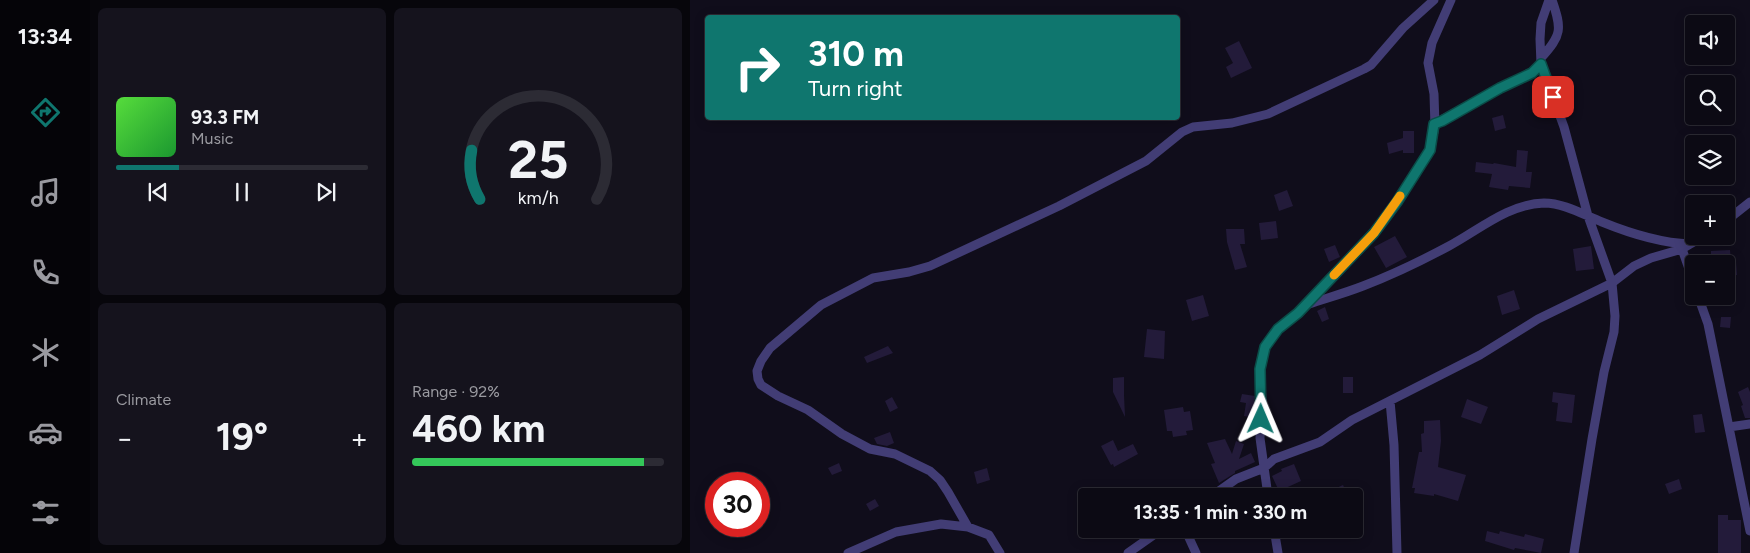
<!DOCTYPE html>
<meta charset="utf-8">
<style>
:root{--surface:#0c0a14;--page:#15131d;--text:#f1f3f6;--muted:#9a9aa0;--line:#2c2b34;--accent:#0f766e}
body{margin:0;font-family:Figtree,sans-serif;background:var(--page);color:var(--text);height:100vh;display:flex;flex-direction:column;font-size:19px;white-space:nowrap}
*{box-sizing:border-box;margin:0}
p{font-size:16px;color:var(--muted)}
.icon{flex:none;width:28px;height:28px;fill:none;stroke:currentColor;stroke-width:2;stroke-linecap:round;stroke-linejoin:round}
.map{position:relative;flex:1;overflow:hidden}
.panel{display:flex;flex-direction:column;gap:8px;padding:8px;background:#07060b;width:600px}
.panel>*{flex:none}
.top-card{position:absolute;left:15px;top:15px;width:475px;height:105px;border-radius:5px;box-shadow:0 2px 12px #0003,0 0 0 1px var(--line);background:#0f766e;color:#fff;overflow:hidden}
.fabs{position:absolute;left:995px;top:15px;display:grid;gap:10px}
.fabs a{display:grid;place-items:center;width:50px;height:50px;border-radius:5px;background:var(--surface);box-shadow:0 2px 12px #0003,0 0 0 1px var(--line);font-size:25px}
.speed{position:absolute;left:15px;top:472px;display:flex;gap:10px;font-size:25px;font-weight:700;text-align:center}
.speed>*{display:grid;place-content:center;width:65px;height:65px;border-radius:50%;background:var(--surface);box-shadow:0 2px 12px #0003,0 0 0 1px var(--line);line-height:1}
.speed .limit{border:8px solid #d22;background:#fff;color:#111}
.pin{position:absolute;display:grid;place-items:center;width:42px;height:42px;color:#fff;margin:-21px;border-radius:10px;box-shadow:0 2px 8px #0006}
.me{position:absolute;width:55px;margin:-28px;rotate:1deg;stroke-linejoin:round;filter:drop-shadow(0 0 4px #0008)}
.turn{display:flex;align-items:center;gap:18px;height:105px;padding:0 20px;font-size:22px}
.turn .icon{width:65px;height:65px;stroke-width:2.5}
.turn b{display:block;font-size:35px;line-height:42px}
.big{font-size:38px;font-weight:700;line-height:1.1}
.panel .tile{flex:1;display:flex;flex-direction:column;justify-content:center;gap:8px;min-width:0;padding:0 18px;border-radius:8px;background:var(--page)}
.panel .dial{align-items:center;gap:0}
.dial svg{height:130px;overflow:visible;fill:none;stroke:var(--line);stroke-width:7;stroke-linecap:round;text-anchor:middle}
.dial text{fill:var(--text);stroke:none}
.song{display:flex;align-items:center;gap:15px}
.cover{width:60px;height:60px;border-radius:8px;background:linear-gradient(135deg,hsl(110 70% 55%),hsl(130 70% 35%))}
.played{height:5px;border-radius:2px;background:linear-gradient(90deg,var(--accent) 25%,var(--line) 25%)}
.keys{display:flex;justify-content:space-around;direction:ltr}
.heat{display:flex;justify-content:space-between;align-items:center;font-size:28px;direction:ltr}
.charge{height:8px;border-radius:4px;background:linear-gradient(90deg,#34c759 92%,var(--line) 0)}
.panel .tiles{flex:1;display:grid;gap:8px;grid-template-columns:repeat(2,1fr)}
.trip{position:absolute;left:388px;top:488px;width:285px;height:50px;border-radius:5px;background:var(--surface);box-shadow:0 2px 12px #0003,0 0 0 1px var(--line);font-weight:700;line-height:50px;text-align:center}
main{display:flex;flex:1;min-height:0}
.dock{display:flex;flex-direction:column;width:90px;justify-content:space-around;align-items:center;background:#050408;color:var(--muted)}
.dock .icon{width:35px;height:35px}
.dock .on{color:var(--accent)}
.dock b{font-size:22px;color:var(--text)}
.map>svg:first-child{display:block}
</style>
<main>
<nav class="dock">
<b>13:34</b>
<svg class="icon on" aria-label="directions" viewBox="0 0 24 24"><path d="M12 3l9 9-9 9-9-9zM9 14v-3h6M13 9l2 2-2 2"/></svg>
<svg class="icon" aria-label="music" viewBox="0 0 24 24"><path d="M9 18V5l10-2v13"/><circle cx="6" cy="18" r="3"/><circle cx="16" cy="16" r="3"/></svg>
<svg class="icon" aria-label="phone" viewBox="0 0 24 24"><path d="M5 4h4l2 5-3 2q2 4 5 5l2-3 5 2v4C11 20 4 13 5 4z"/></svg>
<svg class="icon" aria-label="climate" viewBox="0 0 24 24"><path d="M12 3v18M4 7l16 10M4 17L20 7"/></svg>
<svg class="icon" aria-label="car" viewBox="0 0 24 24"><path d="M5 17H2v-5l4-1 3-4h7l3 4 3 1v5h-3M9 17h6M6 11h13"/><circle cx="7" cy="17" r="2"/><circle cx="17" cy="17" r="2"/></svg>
<svg class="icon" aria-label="filters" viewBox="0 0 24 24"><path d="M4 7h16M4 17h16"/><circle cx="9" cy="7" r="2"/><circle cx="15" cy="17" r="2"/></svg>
</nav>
<section class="panel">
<div class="tiles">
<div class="tile">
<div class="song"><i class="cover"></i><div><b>93.3 FM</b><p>Music</p></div></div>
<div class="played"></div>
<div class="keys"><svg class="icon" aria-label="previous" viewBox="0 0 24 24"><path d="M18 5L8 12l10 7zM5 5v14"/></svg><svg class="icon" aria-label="pause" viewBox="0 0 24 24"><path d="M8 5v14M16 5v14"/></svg><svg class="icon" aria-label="next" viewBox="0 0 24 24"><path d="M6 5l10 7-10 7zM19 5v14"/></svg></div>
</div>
<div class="tile dial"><svg viewBox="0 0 100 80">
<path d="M14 69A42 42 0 1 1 86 69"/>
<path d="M14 69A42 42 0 0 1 9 39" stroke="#0f766e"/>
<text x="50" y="56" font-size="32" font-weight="700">25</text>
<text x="50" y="72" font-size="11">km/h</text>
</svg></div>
<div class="tile"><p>Climate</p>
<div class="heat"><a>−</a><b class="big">19°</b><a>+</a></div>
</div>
<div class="tile"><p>Range · 92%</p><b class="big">460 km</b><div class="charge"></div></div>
</div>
</section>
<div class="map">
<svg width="1060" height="553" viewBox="0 0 1060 553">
<rect width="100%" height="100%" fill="#100d1b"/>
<path fill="#231b3a" d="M 549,41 L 562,68 L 541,78 L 536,67 L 543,63 L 535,48 Z
M 813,115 L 816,128 L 805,131 L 802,118 Z
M 713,131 L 724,131 L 724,153 L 713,153 L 713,150 L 699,154 L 697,143 L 713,138 Z
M 827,150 L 838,151 L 836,172 L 842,172 L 840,188 L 819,186 L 818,190 L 799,187 L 802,174 L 785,172 L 786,162 L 803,164 L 804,163 L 826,167 Z
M 597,190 L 603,206 L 589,211 L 584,195 Z
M 586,221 L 588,238 L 571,240 L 569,223 Z
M 536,229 L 554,229 L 555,244 L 550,244 L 557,267 L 545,270 L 537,242 Z
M 705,236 L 717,257 L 696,268 L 684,247 Z
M 645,245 L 650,257 L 639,262 L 634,249 Z
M 901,246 L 904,269 L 886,271 L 883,249 Z
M 1040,250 L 1041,262 L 1046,262 L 1047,275 L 1036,276 L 1036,264 L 1021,264 L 1021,251 Z
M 824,290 L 830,309 L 812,315 L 807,296 Z
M 513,295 L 519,316 L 502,321 L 496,300 Z
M 635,307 L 639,319 L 632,322 L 627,311 Z
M 1031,317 L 1041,317 L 1040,328 L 1030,327 Z
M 457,329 L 475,331 L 474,359 L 454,357 Z
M 198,346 L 203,353 L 177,363 L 174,357 Z
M 434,377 L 434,395 L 435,417 L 423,392 L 423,378 Z
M 653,377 L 663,377 L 663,393 L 653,393 Z
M 1058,387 L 1060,392 L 1060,418 L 1055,418 L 1051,406 L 1053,405 L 1048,392 Z
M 863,392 L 885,395 L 882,423 L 866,421 L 868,403 L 862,402 Z
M 552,394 L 565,396 L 564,418 L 554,416 L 556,403 L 550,402 Z
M 202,397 L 208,408 L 200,412 L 195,401 Z
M 777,399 L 798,407 L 791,424 L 771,417 Z
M 493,407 L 494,412 L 500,411 L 503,430 L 496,431 L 497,435 L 483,437 L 482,431 L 477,431 L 474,410 Z
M 1012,414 L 1015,432 L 1005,433 L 1003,415 Z
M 750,420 L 751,441 L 748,467 L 776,475 L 768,501 L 744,494 L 744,496 L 724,493 L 725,488 L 722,488 L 729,452 L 732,452 L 731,434 L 734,433 L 734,421 Z
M 200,432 L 204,443 L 197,446 L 187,444 L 184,438 Z
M 535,439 L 542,454 L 546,441 L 554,444 L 549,459 L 561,453 L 565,462 L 545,471 L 545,473 L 529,483 L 521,464 L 525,463 L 517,443 Z
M 423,440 L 428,451 L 443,444 L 448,454 L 424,467 L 423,464 L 421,465 L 411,446 Z
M 149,463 L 152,471 L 142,475 L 138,468 Z
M 604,464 L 611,481 L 589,491 L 582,476 L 592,471 L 591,469 Z
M 297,468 L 300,480 L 287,484 L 284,472 Z
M 989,479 L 992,489 L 979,494 L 975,484 Z
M 653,485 L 657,494 L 653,496 L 629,496 Z
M 185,499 L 189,506 L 180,511 L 176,504 Z
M 1028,515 L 1038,515 L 1038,520 L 1051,520 L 1051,553 L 1028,553 Z
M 797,531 L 809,534 L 810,531 L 834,537 L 835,534 L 854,539 L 851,553 L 825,548 L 824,550 L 795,541 Z"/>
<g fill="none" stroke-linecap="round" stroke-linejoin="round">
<path stroke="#423d75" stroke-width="9" d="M 859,0 L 851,23 L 850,39 L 851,64 L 874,127 L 898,216 L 922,283 L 925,316 L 924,332 L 914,372 L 902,439 L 884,553
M 851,58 C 872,35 872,29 862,0
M 744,124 L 810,88 L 842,73 L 851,64
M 1036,221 L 1060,202
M 992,249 L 1004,283
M 1008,296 L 1018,324 L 1060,531
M 619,304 C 637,298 655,293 673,286 C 702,275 731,261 759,246 C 789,230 818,204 854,203 C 874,203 894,215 912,222 C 939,233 970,243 1000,244
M 700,401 L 704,445 L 707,553
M 1039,427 L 1060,424
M 522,496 L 546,479 L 574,468 L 584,459 L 630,442 L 662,420 L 790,355 L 848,319 L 922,283 L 944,266 L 961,258 L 992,249 L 1014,236
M 578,496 L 570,438 L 572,400 L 570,369 L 575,347 L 588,329 L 608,313 L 685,233 L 707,202 L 740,150 L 745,127 L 744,94 L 738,63 L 742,43 L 761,0
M 278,527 L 258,492 L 250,480 L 240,471 L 205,454 L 180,449 L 152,434 L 118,410 L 88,396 L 71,385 L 68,379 L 67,371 L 71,361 L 80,348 L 131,305 L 183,278 L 219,272 L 240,266 L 369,206 L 456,161 L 492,132 L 503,127 L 542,123 L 578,114 L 674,69 L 681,65 L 713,28 L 744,0
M 495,529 L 506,553
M 584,529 L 588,553
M 158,553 L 206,532 L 251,524 L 278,527 L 299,535 L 310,553
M 438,553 L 472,529"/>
</g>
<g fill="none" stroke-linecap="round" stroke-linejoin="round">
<defs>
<path id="route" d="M 571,419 L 570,369 L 575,347 L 588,329 L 608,313 L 684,233 L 707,202 L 740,150 L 744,124 L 752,121 L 810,88 L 842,73 L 851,64 L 863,97"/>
</defs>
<use href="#route" stroke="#0a4d48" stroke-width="12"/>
<use href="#route" stroke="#0f766e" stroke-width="9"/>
<path stroke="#f59e0b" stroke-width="9" d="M 644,275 L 684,233 L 710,196"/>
</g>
</svg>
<div class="fabs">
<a><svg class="icon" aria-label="sound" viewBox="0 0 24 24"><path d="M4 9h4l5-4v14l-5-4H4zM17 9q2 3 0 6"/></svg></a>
<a><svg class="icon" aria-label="search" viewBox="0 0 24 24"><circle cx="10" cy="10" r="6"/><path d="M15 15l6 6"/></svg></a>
<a><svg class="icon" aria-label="layers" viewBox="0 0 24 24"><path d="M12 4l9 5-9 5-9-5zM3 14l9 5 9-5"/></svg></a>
<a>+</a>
<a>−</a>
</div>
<div class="speed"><div class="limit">30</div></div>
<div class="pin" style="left:863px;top:97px;background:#d93025"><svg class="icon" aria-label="arrive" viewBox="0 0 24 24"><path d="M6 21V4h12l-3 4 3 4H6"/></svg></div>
<svg class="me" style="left:571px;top:419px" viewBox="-20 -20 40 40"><path d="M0-17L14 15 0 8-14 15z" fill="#0f766e" stroke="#fff" stroke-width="4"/></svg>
<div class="trip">13:35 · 1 min · 330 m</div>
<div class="top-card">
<div class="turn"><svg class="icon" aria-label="right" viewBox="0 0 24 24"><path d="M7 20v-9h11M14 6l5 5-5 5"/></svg><div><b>310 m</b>Turn right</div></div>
</div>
</div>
</main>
